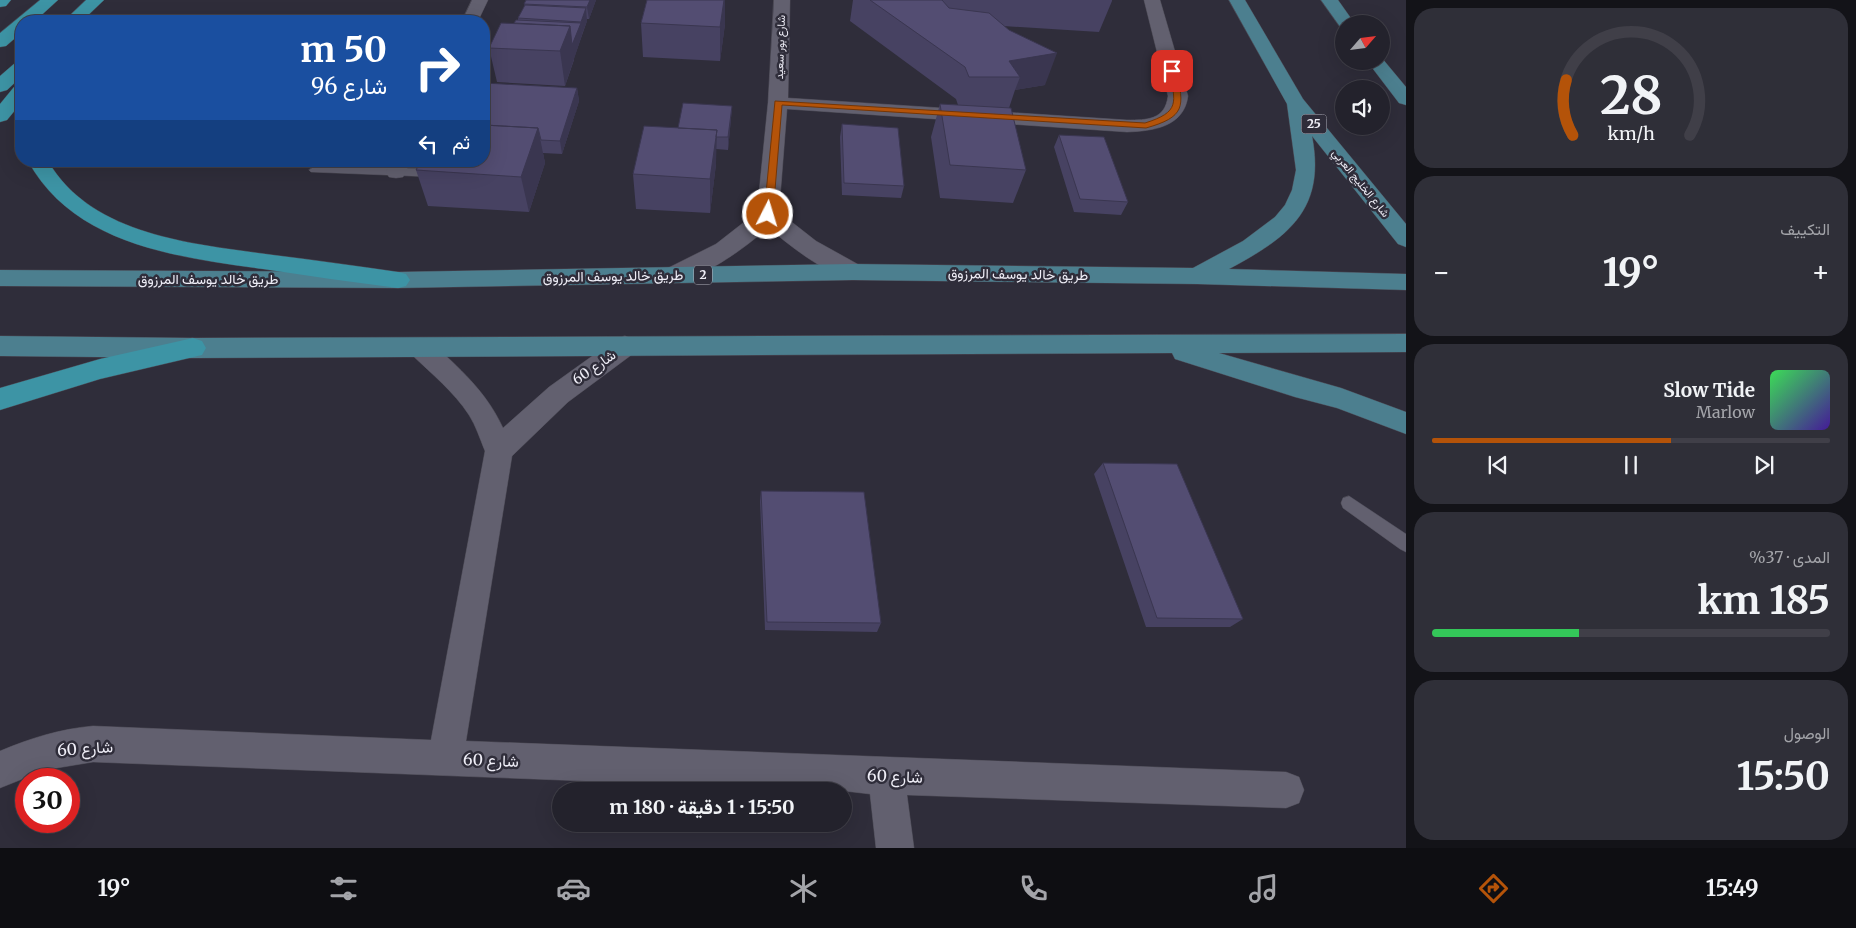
<!DOCTYPE html>
<html lang="ar">
<meta charset="utf-8">
<style>
:root{--surface:#23222c;--page:#2f2f38;--text:#f1f3f6;--muted:#a3a4a9;--line:#403f48;--accent:#b45309}
body{margin:0;font-family:Merriweather,Vazirmatn,serif;background:var(--page);color:var(--text);direction:rtl;height:100vh;display:flex;flex-direction:column;font-size:19px;white-space:nowrap}
*{box-sizing:border-box;margin:0}
p{font-size:16px;color:var(--muted)}
.icon{flex:none;width:28px;height:28px;fill:none;stroke:currentColor;stroke-width:2;stroke-linecap:round;stroke-linejoin:round}
.map{position:relative;flex:1;overflow:hidden;direction:ltr}
.sheet{display:flex;flex-direction:column;gap:8px;padding:8px;background:#131318;width:450px}
.sheet>*{flex:none}
.top-card{position:absolute;left:15px;top:15px;width:475px;height:152px;border-radius:20px;box-shadow:0 5px 20px #0002,0 0 0 1px var(--line);direction:rtl;background:#1a4fa0;color:#fff;overflow:hidden}
.needle{width:32px;rotate:62deg}
.controls{position:absolute;left:1335px;top:15px;display:grid;gap:10px}
.controls a{display:grid;place-items:center;width:55px;height:55px;border-radius:50%;background:var(--surface);box-shadow:0 5px 20px #0002,0 0 0 1px var(--line);font-size:25px}
.speed{position:absolute;left:15px;top:768px;display:flex;gap:10px;font-size:25px;font-weight:700;text-align:center}
.speed>*{display:grid;place-content:center;width:65px;height:65px;border-radius:50%;background:var(--surface);box-shadow:0 5px 20px #0002,0 0 0 1px var(--line);line-height:1}
.speed .limit{border:8px solid #d22;background:#fff;color:#111}
.pin{position:absolute;display:grid;place-items:center;width:42px;height:42px;color:#fff;margin:-21px;border-radius:10px;box-shadow:0 2px 8px #0006}
.me{position:absolute;width:55px;margin:-28px;rotate:5deg;stroke-linejoin:round;filter:drop-shadow(0 0 4px #0008)}
.turn{display:flex;align-items:center;gap:18px;height:105px;padding:0 20px;font-size:22px}
.turn .icon{width:65px;height:65px;stroke-width:2.5}
.turn b{display:block;font-size:35px;line-height:42px}
.then{display:flex;align-items:center;height:48px;padding:0 20px;background:#0003;gap:10px;font-size:19px}
.big{font-size:38px;font-weight:700;line-height:1.1}
.sheet .widget{flex:1;display:flex;flex-direction:column;justify-content:center;gap:8px;min-width:0;padding:0 18px;border-radius:20px;background:var(--page)}
.sheet .dial{align-items:center;gap:0}
.dial svg{height:130px;overflow:visible;fill:none;stroke:var(--line);stroke-width:7;stroke-linecap:round;text-anchor:middle}
.dial text{fill:var(--text);stroke:none}
.song{display:flex;align-items:center;gap:15px}
.cover{width:60px;height:60px;border-radius:8px;background:linear-gradient(135deg,hsl(130 70% 55%),hsl(260 70% 35%))}
.played{height:5px;border-radius:2px;background:linear-gradient(90deg,var(--accent) 60%,var(--line) 60%)}
.keys{display:flex;justify-content:space-around;direction:ltr}
.heat{display:flex;justify-content:space-between;align-items:center;font-size:28px;direction:ltr}
.charge{height:8px;border-radius:4px;background:linear-gradient(90deg,#34c759 37%,var(--line) 0)}
.trip{position:absolute;left:552px;top:782px;width:300px;height:50px;border-radius:25px;background:var(--surface);box-shadow:0 5px 20px #0002,0 0 0 1px var(--line);font-weight:700;line-height:50px;text-align:center;direction:rtl}
.menu{display:flex;height:80px;justify-content:space-around;align-items:center;background:#0e0e12;color:var(--muted)}
.menu .icon{width:35px;height:35px}
.menu .current{color:var(--accent)}
.menu b{font-size:22px;color:var(--text)}
main{display:flex;flex:1;min-height:0}
.map>svg:first-child{display:block}
</style>
<main>
<section class="sheet">
<div class="widget dial"><svg viewBox="0 0 100 80">
<path d="M14 69A42 42 0 1 1 86 69"/>
<path d="M14 69A42 42 0 0 1 10 35" stroke="#b45309"/>
<text x="50" y="56" font-size="32" font-weight="700">28</text>
<text x="50" y="72" font-size="11">km/h</text>
</svg></div>
<div class="widget"><p>التكييف</p>
<div class="heat"><a>−</a><b class="big">19°</b><a>+</a></div>
</div>
<div class="widget">
<div class="song"><i class="cover"></i><div><b>Slow Tide</b><p>Marlow</p></div></div>
<div class="played"></div>
<div class="keys"><svg class="icon" aria-label="previous" viewBox="0 0 24 24"><path d="M18 5L8 12l10 7zM5 5v14"/></svg><svg class="icon" aria-label="pause" viewBox="0 0 24 24"><path d="M8 5v14M16 5v14"/></svg><svg class="icon" aria-label="next" viewBox="0 0 24 24"><path d="M6 5l10 7-10 7zM19 5v14"/></svg></div>
</div>
<div class="widget"><p>المدى · 37%</p><b class="big">185 km</b><div class="charge"></div></div>
<div class="widget"><p>الوصول</p><b class="big">15:50</b></div>
</section>
<div class="map">
<svg width="1406" height="848" viewBox="0 0 1406 848">
<rect width="100%" height="100%" fill="#2f2d3a"/>
<g fill="none" stroke-linecap="round" stroke-linejoin="round">
<defs>
<path id="lane" d="M 315,166 L 436,169 L 442,173 L 436,177 L 311,172 L 309,170 Z
M 1349,496 L 1406,534 L 1406,552 L 1400,549 L 1343,508 L 1341,503 L 1343,498 Z"/>
<path id="street" d="M 472,0 L 488,0 L 478,21 L 462,21 Z
M 774,0 L 790,0 L 788,98 L 1127,120 C 1147,120 1165,120 1168,96 L 1144,0 L 1160,0 L 1188,96 C 1184,127 1153,131 1127,132 L 787,109 L 779,212 L 816,241 L 861,266 L 865,272 L 861,278 C 838,285 786,243 768,227 C 750,245 691,288 666,281 L 662,275 L 666,269 L 716,244 L 757,212 L 768,103 Z
M 391,161 L 411,161 L 403,177 L 396,178 L 389,177 L 386,172 Z
M 625,336 L 634,339 L 638,346 L 634,353 L 568,402 L 512,456 L 466,741 L 1286,772 L 1299,777 L 1304,790 L 1299,803 L 1286,808 L 907,795 L 914,848 L 876,848 L 870,794 L 844,791 L 93,762 L 45,770 L 0,788 L 0,751 C 31,738 60,729 93,726 L 431,740 L 485,451 C 480,439 476,426 469,415 C 454,392 432,374 412,355 L 408,348 L 412,341 L 421,338 L 430,341 C 459,368 486,391 503,428 L 549,387 L 616,339 Z"/>
<path id="primary" d="M 1229,0 L 1245,0 L 1303,99 L 1406,224 L 1406,247 L 1398,244 L 1312,136 C 1326,209 1289,237 1229,269 L 1406,274 L 1406,290 L 1197,284 L 853,280 L 398,288 L 0,286 L 0,270 L 398,272 L 853,264 L 1193,268 L 1243,241 L 1275,217 L 1285,205 L 1292,190 L 1296,170 L 1287,104 Z
M 1321,0 L 1338,0 L 1355,24 L 1344,24 L 1344,28 L 1341,28 Z
M 1381,57 L 1406,87 L 1406,105 L 1399,103 L 1367,61 L 1381,61 Z
M 1406,334 L 1406,352 L 1219,353 L 1341,388 L 1406,412 L 1406,434 L 1337,408 L 1295,397 L 1175,359 L 1172,353 L 193,358 L 0,356 L 0,336 L 193,338 Z"/>
<path id="highway" d="M 0,0 L 11,0 L 6,6 L 0,7 Z
M 40,0 L 58,0 L 35,21 L 21,21 L 21,33 L 6,46 L 0,47 L 0,33 Z
M 86,0 L 104,0 L 82,21 L 64,21 Z
M 21,62 L 21,77 L 7,90 L 0,92 L 0,76 L 15,63 Z
M 21,85 L 21,103 L 7,120 L 0,122 L 0,104 L 14,87 Z
M 28,161 L 48,161 C 92,237 196,244 273,255 C 315,260 356,266 398,272 L 406,274 L 410,280 L 406,286 L 398,288 C 353,282 308,276 263,269 C 177,257 74,245 28,161 Z
M 193,338 L 202,341 L 206,348 L 202,355 L 100,379 L 0,410 L 0,388 L 100,359 Z"/>
</defs>
<use href="#lane" stroke="#4b4954" stroke-width="1"/>
<use href="#street" stroke="#4b4954" stroke-width="1"/>
<use href="#primary" stroke="#4b4954" stroke-width="1"/>
<use href="#highway" stroke="#4b4954" stroke-width="1"/>
<use href="#lane" fill="#62606f" fill-rule="evenodd"/>
<use href="#street" fill="#62606f" fill-rule="evenodd"/>
<use href="#primary" fill="#4c7f8f" fill-rule="evenodd"/>
<use href="#highway" fill="#3d94a5" fill-rule="evenodd"/>
</g>
<path fill="#474262" d="M 596,0 L 589,19 L 587,19 L 587,21 L 574,58 L 574,60 L 565,86 L 497,82 L 489,48 L 518,20 L 518,18 L 525,5 L 524,4 Z
M 647,0 L 725,0 L 725,24 L 720,61 L 643,57 L 641,23 Z
M 853,0 L 1112,0 L 1112,1 L 1099,32 L 1003,26 L 1045,85 L 1015,90 L 1009,108 L 1026,170 L 1013,203 L 940,198 L 931,137 L 940,104 L 958,105 L 956,99 L 850,21 Z
M 577,88 L 579,101 L 562,154 L 543,153 L 545,163 L 529,212 L 428,206 L 416,170 Z
M 732,106 L 731,118 L 728,150 L 716,149 L 716,164 L 710,213 L 636,209 L 633,174 L 678,128 Z
M 842,124 L 904,186 L 901,198 L 842,195 L 840,137 Z
M 1059,135 L 1128,202 L 1121,215 L 1074,212 L 1054,147 Z
M 1103,463 L 1243,619 L 1230,627 L 1146,627 L 1094,474 Z
M 761,491 L 881,623 L 877,632 L 765,630 L 760,501 Z"/>
<path fill="#3a3650" d="M 590,0 L 596,0 L 589,19 L 587,7 Z
M 724,0 L 725,0 L 725,24 L 720,61 L 720,27 Z
M 586,8 L 587,21 L 582,34 L 581,22 Z
M 581,23 L 582,35 L 565,86 L 560,51 L 570,26 Z
M 1057,53 L 1045,85 L 1015,90 L 1020,77 L 1009,61 Z
M 577,88 L 579,101 L 562,154 L 560,141 Z
M 732,106 L 731,118 L 728,150 L 728,137 Z
M 538,128 L 545,163 L 529,212 L 521,177 Z
M 717,130 L 716,164 L 710,213 L 710,179 Z"/>
<path fill="#534d72" stroke="#3a3650" d="M 526,0 L 590,0 L 587,7 L 524,4 Z
M 647,0 L 724,0 L 720,27 L 641,23 Z
M 870,0 L 942,0 L 949,8 L 989,13 L 1009,30 L 1057,53 L 1009,61 L 1020,77 L 969,77 L 965,67 Z
M 525,5 L 586,8 L 581,22 L 518,18 Z
M 516,20 L 581,23 L 572,45 L 570,26 L 514,23 Z
M 501,23 L 570,26 L 560,51 L 489,48 Z
M 484,83 L 577,88 L 560,141 L 541,140 L 538,128 L 484,125 Z
M 683,103 L 732,106 L 728,137 L 716,137 L 717,130 L 678,128 Z
M 940,104 L 1011,108 L 1026,170 L 950,165 Z
M 842,124 L 898,128 L 904,186 L 844,183 Z
M 484,125 L 538,128 L 521,177 L 416,170 L 421,161 L 484,161 Z
M 644,126 L 717,130 L 710,179 L 633,174 Z
M 1059,135 L 1104,137 L 1128,202 L 1080,199 Z
M 1103,463 L 1177,464 L 1243,619 L 1157,618 Z
M 761,491 L 864,492 L 881,623 L 767,622 Z"/>
<path fill="#b45309" stroke="#753606" d="M 1172,69 L 1176,71 C 1185,107 1185,117 1146,128 L 782,105 L 773,214 L 768,217 L 764,214 L 775,101 L 1145,123 C 1180,112 1176,103 1169,71 Z"/>
<g text-anchor="middle" stroke-width="5" stroke-linejoin="round" paint-order="stroke">
<g font-size="11" fill="#efeef7" stroke="#2f2d3a">
<text transform="translate(780 47) rotate(-88)" y="4">شارع بور سعيد</text>
<text transform="translate(1361 183) rotate(51)" y="4">شارع الخليج العربي</text>
</g>
<g fill="#2f2d3a" stroke="#b5b4be" stroke-width="1">
<rect x="1301.5" y="114.5" width="25" height="19" rx="4"/>
<rect x="694" y="265.5" width="18" height="19" rx="4"/>
</g>
<g font-size="12" font-weight="bold" fill="#efeef7">
<text x="1314" y="128">25</text>
<text x="703" y="279">2</text>
</g>
<g font-size="14" fill="#efeef7" stroke="#2f2d3a">
<text transform="translate(1018 274) rotate(1)" y="5">طريق خالد يوسف المرزوق</text>
<text transform="translate(613 276) rotate(-1)" y="5">طريق خالد يوسف المرزوق</text>
<text x="208" y="284">طريق خالد يوسف المرزوق</text>
<text transform="translate(594 367) rotate(-35)" y="5">شارع 60</text>
</g>
<g font-size="16" fill="#efeef7" stroke="#2f2d3a">
<text transform="translate(85 748) rotate(-4)" y="6">شارع 60</text>
<text transform="translate(491 760) rotate(2)" y="6">شارع 60</text>
<text transform="translate(895 776) rotate(2)" y="6">شارع 60</text>
</g>
</g>
</svg>
<div class="controls">
<a><svg class="needle" viewBox="-14 -14 28 28"><path d="M0-13l5 13h-10z" fill="#e53935"/><path d="M0 13l5-13h-10z" fill="#a3a4a9"/></svg></a>
<a><svg class="icon" aria-label="sound" viewBox="0 0 24 24"><path d="M4 9h4l5-4v14l-5-4H4zM17 9q2 3 0 6"/></svg></a>
</div>
<div class="speed"><div class="limit">30</div></div>
<div class="pin" style="left:1172px;top:71px;background:#d93025"><svg class="icon" aria-label="arrive" viewBox="0 0 24 24"><path d="M6 21V4h12l-3 4 3 4H6"/></svg></div>
<svg class="me" style="left:768px;top:214px" viewBox="-20 -20 40 40"><circle r="17" fill="#b45309" stroke="#fff" stroke-width="3"/><path d="M0-11L8 9 0 5-8 9z" fill="#fff"/></svg>
<div class="trip">15:50 · 1 دقيقة · 180 m</div>
<div class="top-card">
<div class="turn"><svg class="icon" aria-label="right" viewBox="0 0 24 24"><path d="M7 20v-9h11M14 6l5 5-5 5"/></svg><div><b>50 m</b>شارع 96</div></div>
<div class="then">ثم<svg class="icon" aria-label="left" viewBox="0 0 24 24"><path d="M17 20v-9H6M10 6l-5 5 5 5"/></svg></div>
</div>
</div>
</main>
<nav class="menu">
<b>15:49</b>
<svg class="icon current" aria-label="directions" viewBox="0 0 24 24"><path d="M12 3l9 9-9 9-9-9zM9 14v-3h6M13 9l2 2-2 2"/></svg>
<svg class="icon" aria-label="music" viewBox="0 0 24 24"><path d="M9 18V5l10-2v13"/><circle cx="6" cy="18" r="3"/><circle cx="16" cy="16" r="3"/></svg>
<svg class="icon" aria-label="phone" viewBox="0 0 24 24"><path d="M5 4h4l2 5-3 2q2 4 5 5l2-3 5 2v4C11 20 4 13 5 4z"/></svg>
<svg class="icon" aria-label="climate" viewBox="0 0 24 24"><path d="M12 3v18M4 7l16 10M4 17L20 7"/></svg>
<svg class="icon" aria-label="car" viewBox="0 0 24 24"><path d="M5 17H2v-5l4-1 3-4h7l3 4 3 1v5h-3M9 17h6M6 11h13"/><circle cx="7" cy="17" r="2"/><circle cx="17" cy="17" r="2"/></svg>
<svg class="icon" aria-label="filters" viewBox="0 0 24 24"><path d="M4 7h16M4 17h16"/><circle cx="9" cy="7" r="2"/><circle cx="15" cy="17" r="2"/></svg>
<b>19°</b>
</nav>
